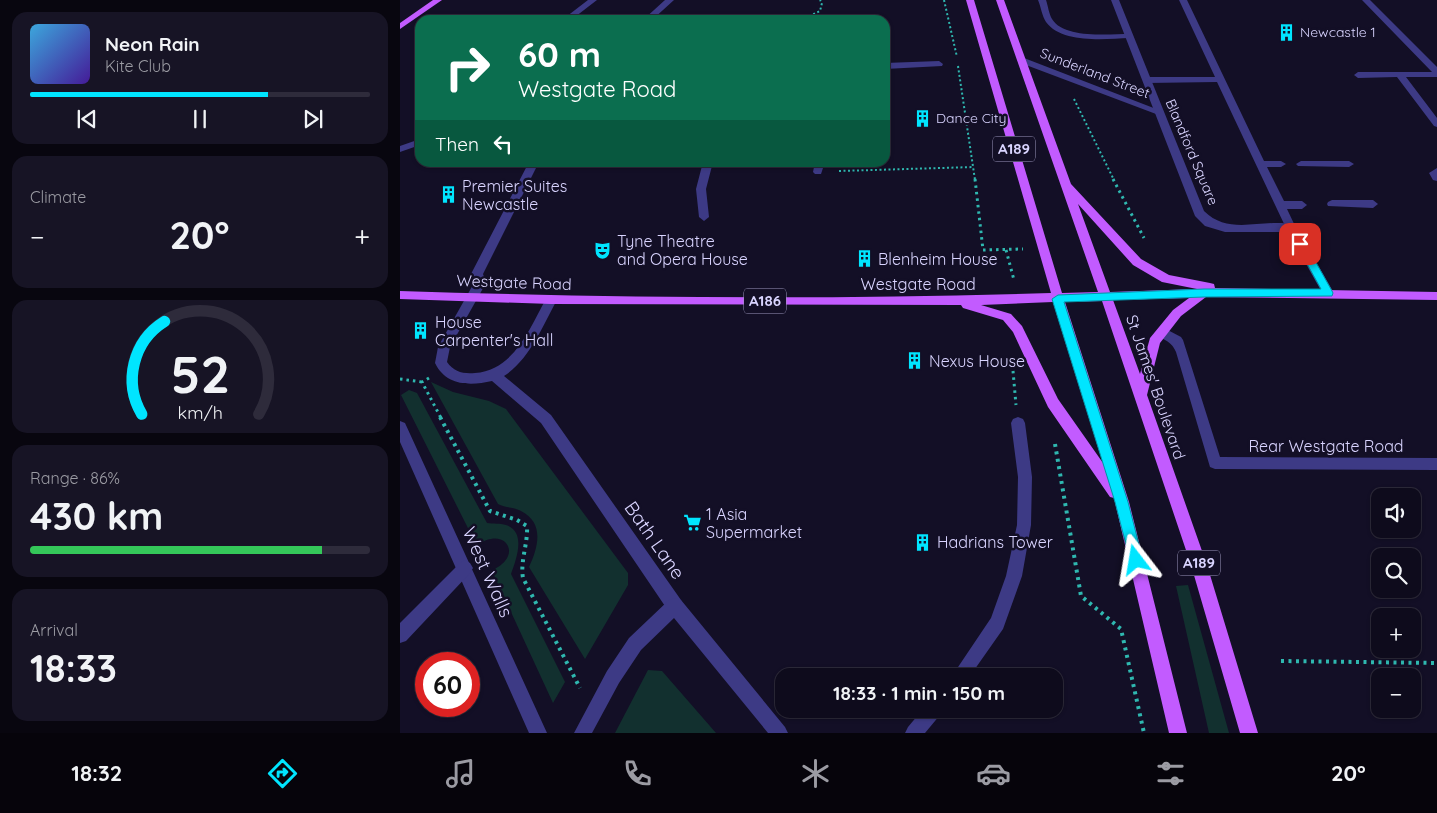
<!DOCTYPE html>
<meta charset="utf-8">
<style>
:root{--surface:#0e0b1c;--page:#171425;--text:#f1f3f6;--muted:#9b9ba3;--line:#2e2b3b;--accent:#00e5ff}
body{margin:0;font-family:Quicksand,sans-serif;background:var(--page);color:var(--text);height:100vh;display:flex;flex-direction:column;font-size:19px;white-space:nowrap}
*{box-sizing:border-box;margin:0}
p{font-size:16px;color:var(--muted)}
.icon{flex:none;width:28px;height:28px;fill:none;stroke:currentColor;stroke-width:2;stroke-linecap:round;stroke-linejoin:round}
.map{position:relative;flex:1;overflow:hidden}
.details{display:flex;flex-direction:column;gap:12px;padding:12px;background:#08060f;width:400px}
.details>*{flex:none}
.top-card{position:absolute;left:15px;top:15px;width:475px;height:152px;border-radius:15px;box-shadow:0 1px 4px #0004,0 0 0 1px var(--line);background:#0b6e4f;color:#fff;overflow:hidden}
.tools{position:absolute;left:971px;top:488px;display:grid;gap:10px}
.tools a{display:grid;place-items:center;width:50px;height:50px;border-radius:10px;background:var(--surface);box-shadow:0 1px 4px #0004,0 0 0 1px var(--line);font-size:25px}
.speed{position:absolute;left:15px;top:652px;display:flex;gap:10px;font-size:25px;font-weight:700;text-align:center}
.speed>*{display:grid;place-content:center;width:65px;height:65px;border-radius:50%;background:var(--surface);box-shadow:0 1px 4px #0004,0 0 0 1px var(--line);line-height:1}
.speed .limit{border:8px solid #d22;background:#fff;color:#111}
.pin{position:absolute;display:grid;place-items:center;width:42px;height:42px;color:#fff;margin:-21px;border-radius:10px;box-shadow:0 2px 8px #0006}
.me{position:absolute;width:55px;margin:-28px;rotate:346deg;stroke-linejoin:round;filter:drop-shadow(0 0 4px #0008)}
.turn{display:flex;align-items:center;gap:18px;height:105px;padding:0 20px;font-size:22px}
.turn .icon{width:65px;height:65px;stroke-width:2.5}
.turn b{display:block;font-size:35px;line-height:42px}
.then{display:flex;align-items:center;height:48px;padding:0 20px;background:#0003;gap:10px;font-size:19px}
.big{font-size:38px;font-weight:700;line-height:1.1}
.details .tile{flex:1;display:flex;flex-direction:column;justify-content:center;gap:8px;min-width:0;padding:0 18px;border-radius:15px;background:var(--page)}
.details .dial{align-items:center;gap:0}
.dial svg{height:130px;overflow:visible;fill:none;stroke:var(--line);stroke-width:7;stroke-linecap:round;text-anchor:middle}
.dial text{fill:var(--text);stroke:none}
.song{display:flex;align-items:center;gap:15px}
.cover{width:60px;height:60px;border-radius:8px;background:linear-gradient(135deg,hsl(200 70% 55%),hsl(260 70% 35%))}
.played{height:5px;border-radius:2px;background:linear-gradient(90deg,var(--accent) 70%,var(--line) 70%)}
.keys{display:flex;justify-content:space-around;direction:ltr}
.heat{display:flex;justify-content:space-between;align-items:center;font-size:28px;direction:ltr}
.charge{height:8px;border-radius:4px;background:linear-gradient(90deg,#34c759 86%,var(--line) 0)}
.trip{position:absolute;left:375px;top:668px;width:288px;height:50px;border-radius:15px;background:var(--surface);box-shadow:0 1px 4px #0004,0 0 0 1px var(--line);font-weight:700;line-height:50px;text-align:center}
.tab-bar{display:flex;height:80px;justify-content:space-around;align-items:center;background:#06040b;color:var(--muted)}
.tab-bar .icon{width:35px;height:35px}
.tab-bar .active{color:var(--accent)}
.tab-bar b{font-size:22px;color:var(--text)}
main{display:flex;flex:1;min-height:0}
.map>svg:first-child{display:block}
</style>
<main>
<section class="details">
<div class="tile">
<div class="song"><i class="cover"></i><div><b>Neon Rain</b><p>Kite Club</p></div></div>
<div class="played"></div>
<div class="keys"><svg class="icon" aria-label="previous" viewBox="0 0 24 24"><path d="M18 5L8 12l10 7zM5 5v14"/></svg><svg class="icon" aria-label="pause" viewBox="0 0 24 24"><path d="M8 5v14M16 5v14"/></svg><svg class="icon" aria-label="next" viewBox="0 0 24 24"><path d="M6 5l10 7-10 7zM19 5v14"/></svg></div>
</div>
<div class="tile"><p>Climate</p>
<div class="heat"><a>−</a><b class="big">20°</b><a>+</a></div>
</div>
<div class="tile dial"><svg viewBox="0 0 100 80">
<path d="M14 69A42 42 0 1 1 86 69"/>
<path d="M14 69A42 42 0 0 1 28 12" stroke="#00e5ff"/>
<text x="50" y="56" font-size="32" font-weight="700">52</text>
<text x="50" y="72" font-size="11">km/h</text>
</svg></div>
<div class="tile"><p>Range · 86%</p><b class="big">430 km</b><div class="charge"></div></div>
<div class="tile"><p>Arrival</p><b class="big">18:33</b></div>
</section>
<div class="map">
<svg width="1037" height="733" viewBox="0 0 1037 733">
<rect width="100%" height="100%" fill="#130f26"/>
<path fill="#12302f" d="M 31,382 L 53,392 L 89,401 L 106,409 L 228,573 L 228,585 L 185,659 L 129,567 C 138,548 145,523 121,511 C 114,507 105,508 98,504 Z
M 9,390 L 17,393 L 87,523 C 93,524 100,523 106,525 C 127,532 116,560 111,574 L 165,682 L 153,703 L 92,571 C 96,568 102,565 105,561 C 115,549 105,536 91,539 C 86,539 81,543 77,546 L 1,395 Z
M 788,585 L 829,733 L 809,733 L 776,586 Z
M 248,670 L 262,671 L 316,733 L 215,733 Z"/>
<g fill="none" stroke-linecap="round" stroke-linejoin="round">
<path stroke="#2fb8b0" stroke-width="2" stroke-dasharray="2 2.5" stroke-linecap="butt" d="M 544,0 L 557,57
M 401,20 L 420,11 L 422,3 L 420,0
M 558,66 L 575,180
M 674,99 L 714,180
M 439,171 L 574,167"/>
<path stroke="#2fb8b0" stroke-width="3" stroke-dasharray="2.5 4" stroke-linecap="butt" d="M 575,179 L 583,250 L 623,249
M 713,179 L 744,238
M 606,250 L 614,280
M 613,371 L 616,405
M 29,378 L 22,382 L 41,418
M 0,379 L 22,382"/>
<path stroke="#2fb8b0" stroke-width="4" stroke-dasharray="3 4.5" stroke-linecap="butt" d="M 40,417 L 90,511 L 117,520 L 127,526 C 128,544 120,561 123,578 L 180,688
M 655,444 L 681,596 L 721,629 L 744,733
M 881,661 L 1037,663"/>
<path fill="#3d3a85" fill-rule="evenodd" d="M 188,0 L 197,0 L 171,20 L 162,20 Z
M 638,0 L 646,0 C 648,6 649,14 652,19 C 664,39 709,34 729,34 L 733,36 L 729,38 C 706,39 662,44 646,22 C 642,16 641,7 638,0 Z
M 779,0 L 787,0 L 864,161 L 881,161 L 886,164 L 881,167 L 867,167 L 884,201 L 902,201 L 907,205 L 902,209 L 887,209 L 896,228 L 895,231 L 891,232 L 886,228 L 817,82 L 747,83 L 743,80 L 747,77 L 815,77 Z
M 618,58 L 624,58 L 764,112 L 759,115 L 756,114 L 618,62 Z
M 539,61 L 543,64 L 542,66 L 485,69 L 485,63 Z
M 20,139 L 20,145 L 0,152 L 0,146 Z
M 901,161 L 949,161 L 954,164 L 949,167 L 898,166 L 896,164 Z
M 303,162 L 313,162 L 306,189 L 309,217 L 304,221 L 299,217 L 296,189 Z
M 415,162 L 425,162 L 421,174 L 415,174 L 413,172 Z
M 932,200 L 973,200 L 978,204 L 973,208 L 928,206 L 927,204 L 928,202 Z
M 762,327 L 781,337 L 783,340 L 820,457 L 1037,458 L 1037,470 L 815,469 L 810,467 L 776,352 C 770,338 762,342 756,332 L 758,329 Z"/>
<path fill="#3d3a85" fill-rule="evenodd" d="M 129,162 L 139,162 L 83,274 L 86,283 L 50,347 L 47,362 C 54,372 63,374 75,373 C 115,370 130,327 147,297 L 155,297 L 157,300 C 142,327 130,359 104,376 L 151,415 L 281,600 L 283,606 L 281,612 L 275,614 L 269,612 L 141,423 L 92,381 C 70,386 46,386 35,363 L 38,347 L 74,283 L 71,274 Z
M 0,421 L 5,423 L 147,733 L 129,733 L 0,442 Z"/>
<path fill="#3d3a85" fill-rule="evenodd" d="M 265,0 L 274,0 L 252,20 L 243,20 Z
M 711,0 L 719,0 L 804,211 C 830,237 864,217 895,225 L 934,293 L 932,296 L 924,296 L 888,232 L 825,232 L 805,226 L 795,216 Z
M 962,0 L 970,0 L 1037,67 L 1037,77 L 1006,77 L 1037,118 L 1037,127 L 1034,126 L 997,77 L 958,78 L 954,75 L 958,72 L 1032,72 Z
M 1037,168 L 1037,181 L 1033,180 L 1029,173 Z
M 618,417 L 623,419 L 625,423 L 632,477 L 631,525 L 622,576 L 603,629 L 570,676 L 552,676 L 591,618 L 606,576 L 617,525 L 618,477 L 611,423 L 613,419 Z
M 65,560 L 70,563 L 73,568 L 70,573 L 6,641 L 0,643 L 0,623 L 60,563 Z
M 275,598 L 281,600 L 385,727 L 388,733 L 368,733 L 274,618 L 241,650 L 219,683 L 192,733 L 174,733 L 207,671 L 229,638 L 269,600 Z
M 523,709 L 543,709 L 540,715 L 525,733 L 505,733 L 508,727 Z"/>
<path fill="#c25bff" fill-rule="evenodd" d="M 33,0 L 42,0 L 0,29 L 0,23 Z
M 566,0 L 574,0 L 662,293 L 698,292 L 596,0 L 604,0 L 671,184 L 741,259 L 769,275 L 810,283 L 814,284 L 815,288 L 1037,292 L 1037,300 L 806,297 L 781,316 L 760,343 L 747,395 L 807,565 L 858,733 L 840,733 L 791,565 L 702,301 L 665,302 L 729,502 L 787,733 L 769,733 L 714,498 L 710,497 L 648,407 L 613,332 L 603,320 L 563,308 L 561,305 L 151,304 L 0,299 L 0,291 C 217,298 434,300 651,293 ZM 678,204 L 733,265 L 762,282 L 797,289 L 710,292 ZM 789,298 L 773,310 L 750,338 L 740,374 L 713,300 ZM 653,302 L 703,463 L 658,399 L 622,326 L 611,314 L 581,305 Z"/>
</g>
<path fill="#00e5ff" stroke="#0095a6" d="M 900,240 L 904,241 L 932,291 L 933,293 L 932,296 L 804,297 L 664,302 L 728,502 L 743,560 L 741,564 L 736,567 L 731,564 L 715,502 L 652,299 L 658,295 L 804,289 L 921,289 L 896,244 Z"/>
<defs>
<symbol id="building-bare" viewBox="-9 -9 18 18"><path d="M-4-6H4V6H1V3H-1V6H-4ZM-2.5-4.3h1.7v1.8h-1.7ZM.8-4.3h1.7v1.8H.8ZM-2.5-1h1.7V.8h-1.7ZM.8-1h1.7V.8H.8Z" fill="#00e5ff" stroke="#130f26" stroke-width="2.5" paint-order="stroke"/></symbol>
<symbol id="theatre-bare" viewBox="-9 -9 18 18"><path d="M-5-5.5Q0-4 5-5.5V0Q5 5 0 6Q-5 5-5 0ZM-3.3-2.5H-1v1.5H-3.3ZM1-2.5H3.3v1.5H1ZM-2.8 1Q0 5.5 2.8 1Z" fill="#00e5ff" stroke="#130f26" stroke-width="2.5" paint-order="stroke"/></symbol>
<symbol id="supermarket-bare" viewBox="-9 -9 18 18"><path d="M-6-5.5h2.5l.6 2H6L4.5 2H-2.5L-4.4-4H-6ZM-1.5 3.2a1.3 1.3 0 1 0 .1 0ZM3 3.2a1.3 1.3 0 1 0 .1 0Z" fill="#00e5ff" stroke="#130f26" stroke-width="2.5" paint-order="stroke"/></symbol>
</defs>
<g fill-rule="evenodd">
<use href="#building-bare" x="874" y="20" width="25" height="25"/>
<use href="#building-bare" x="510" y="106" width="25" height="25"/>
<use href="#building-bare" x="36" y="182" width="25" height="25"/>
<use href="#theatre-bare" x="190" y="238" width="25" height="25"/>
<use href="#building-bare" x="452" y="246" width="25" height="25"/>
<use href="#building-bare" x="8" y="318" width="25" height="25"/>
<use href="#building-bare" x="502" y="348" width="25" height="25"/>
<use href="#supermarket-bare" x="280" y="510" width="25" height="25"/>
<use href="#building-bare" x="510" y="530" width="25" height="25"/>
</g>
<g text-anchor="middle" stroke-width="5" stroke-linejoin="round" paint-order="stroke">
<g font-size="14" fill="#d9d4ff" stroke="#130f26" text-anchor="start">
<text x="900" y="37">Newcastle 1</text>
<text x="536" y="123">Dance City</text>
</g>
<g font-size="14" fill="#d9d4ff" stroke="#130f26">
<text transform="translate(695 73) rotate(21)" y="5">Sunderland Street</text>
<text transform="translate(792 152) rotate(67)" y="5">Blandford Square</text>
</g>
<g fill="#130f26" stroke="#9e99be" stroke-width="1">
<rect x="593" y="136.5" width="42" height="25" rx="4"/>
<rect x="344" y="288.5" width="42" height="25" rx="4"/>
<rect x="778" y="550.5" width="42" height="25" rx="4"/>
</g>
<g font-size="15" font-weight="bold" fill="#d9d4ff">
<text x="614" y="154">A189</text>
<text x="365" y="306">A186</text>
<text x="799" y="568">A189</text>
</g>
<g font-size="16" fill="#d9d4ff" stroke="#130f26" text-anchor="start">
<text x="62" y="192">Premier Suites<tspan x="62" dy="18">Newcastle</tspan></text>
<text x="217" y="247">Tyne Theatre<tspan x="217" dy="18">and Opera House</tspan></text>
<text x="478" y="265">Blenheim House</text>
<text x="35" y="328">House<tspan x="35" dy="18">Carpenter's Hall</tspan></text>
<text x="529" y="367">Nexus House</text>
<text x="306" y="520">1 Asia<tspan x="306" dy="18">Supermarket</tspan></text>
<text x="537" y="548">Hadrians Tower</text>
</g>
<g font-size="16" fill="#d9d4ff" stroke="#130f26">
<text transform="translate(114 282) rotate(2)" y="6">Westgate Road</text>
<text x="518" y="290">Westgate Road</text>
<text transform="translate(756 387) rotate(71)" y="6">St James' Boulevard</text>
<text x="926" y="452">Rear Westgate Road</text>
</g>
<g font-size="19" fill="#d9d4ff" stroke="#130f26">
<text transform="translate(255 540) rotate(55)" y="7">Bath Lane</text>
<text transform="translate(88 572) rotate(66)" y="7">West Walls</text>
</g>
</g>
</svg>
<div class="tools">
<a><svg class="icon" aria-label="sound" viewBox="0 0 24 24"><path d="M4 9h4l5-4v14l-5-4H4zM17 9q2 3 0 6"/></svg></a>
<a><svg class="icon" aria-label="search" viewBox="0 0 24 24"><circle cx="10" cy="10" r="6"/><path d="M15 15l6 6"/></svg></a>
<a>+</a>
<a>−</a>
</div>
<div class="speed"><div class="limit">60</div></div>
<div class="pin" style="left:900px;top:244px;background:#d93025"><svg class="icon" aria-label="arrive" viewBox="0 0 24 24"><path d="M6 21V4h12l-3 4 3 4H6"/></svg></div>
<svg class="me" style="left:736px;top:560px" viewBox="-20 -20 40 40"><path d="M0-17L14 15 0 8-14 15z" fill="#00e5ff" stroke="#fff" stroke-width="4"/></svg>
<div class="trip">18:33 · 1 min · 150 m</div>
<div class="top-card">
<div class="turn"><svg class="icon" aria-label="right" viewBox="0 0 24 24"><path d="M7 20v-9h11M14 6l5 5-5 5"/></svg><div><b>60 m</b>Westgate Road</div></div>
<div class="then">Then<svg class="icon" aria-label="left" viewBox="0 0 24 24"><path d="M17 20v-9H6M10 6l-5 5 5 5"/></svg></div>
</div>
</div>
</main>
<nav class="tab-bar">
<b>18:32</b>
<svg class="icon active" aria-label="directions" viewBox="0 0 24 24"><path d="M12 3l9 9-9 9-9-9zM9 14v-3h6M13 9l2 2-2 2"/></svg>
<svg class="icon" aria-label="music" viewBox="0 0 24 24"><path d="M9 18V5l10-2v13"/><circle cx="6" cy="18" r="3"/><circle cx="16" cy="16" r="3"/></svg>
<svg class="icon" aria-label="phone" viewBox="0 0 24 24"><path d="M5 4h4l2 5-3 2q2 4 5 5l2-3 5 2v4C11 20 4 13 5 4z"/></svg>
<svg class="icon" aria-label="climate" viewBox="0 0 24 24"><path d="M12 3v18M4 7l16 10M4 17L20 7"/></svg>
<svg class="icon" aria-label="car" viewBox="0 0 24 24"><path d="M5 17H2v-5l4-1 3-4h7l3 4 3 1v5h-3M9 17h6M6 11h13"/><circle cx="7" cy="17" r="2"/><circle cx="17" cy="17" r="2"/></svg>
<svg class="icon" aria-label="filters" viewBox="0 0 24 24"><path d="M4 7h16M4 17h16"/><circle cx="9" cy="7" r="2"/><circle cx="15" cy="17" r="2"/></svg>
<b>20°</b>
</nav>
